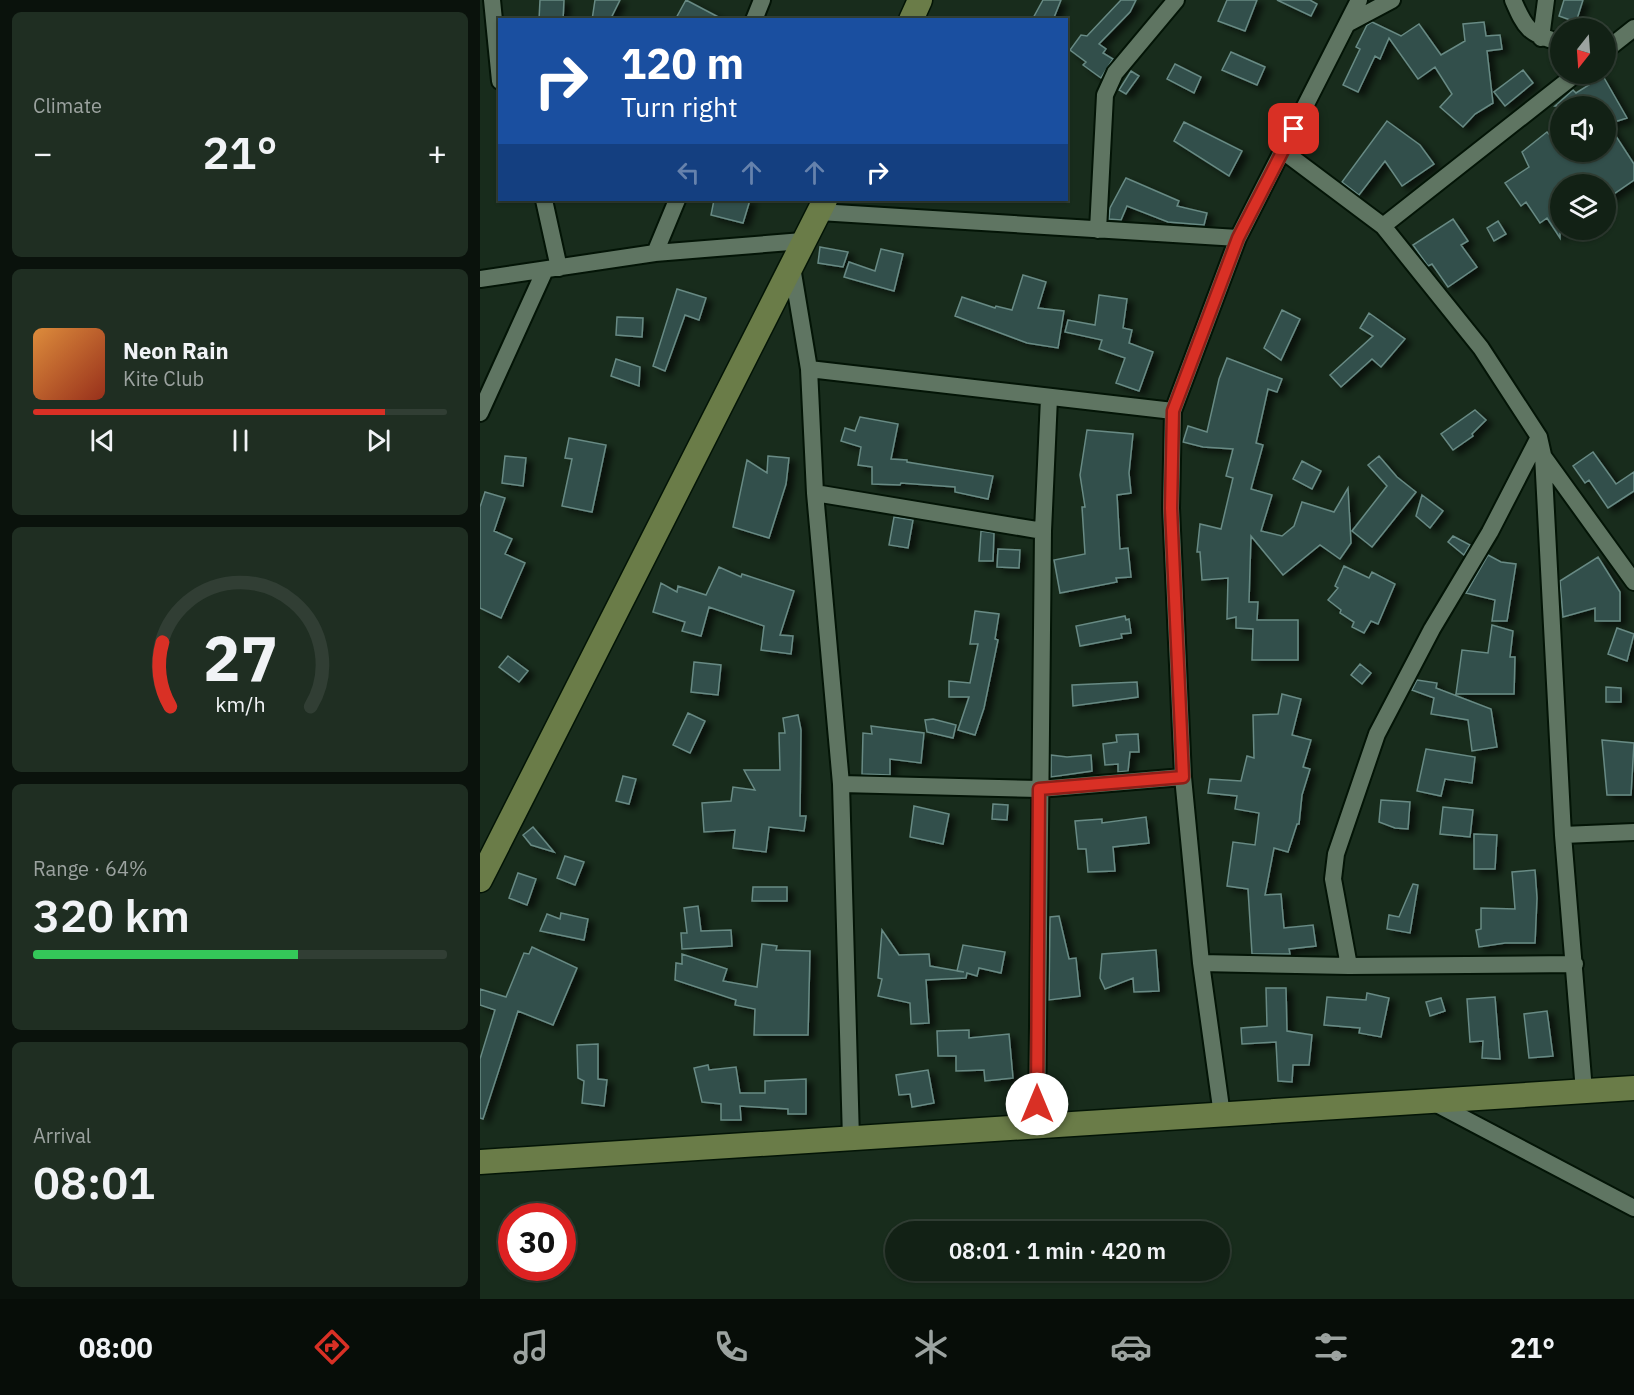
<!DOCTYPE html>
<meta charset="utf-8">
<style>
:root{--surface:#122115;--page:#1f2e22;--text:#f1f3f6;--muted:#9ca3a0;--line:#313e34;--accent:#d93025}
body{margin:0;font-family:"IBM Plex Sans",sans-serif;background:var(--page);color:var(--text);height:100vh;display:flex;flex-direction:column;font-size:22px;white-space:nowrap}
*{box-sizing:border-box;margin:0}
p{font-size:20px;color:var(--muted)}
.icon{flex:none;width:33px;height:33px;fill:none;stroke:currentColor;stroke-width:2;stroke-linecap:round;stroke-linejoin:round}
.map{position:relative;flex:1;overflow:hidden}
.side{display:flex;flex-direction:column;gap:12px;padding:12px;background:#0a120c;width:480px}
.side>*{flex:none}
.guide{position:absolute;left:18px;top:18px;width:570px;height:183px;border-radius:0px;box-shadow:0 2px 4px #0004,0 0 0 2px var(--line);background:#1a4fa0;color:#fff;overflow:hidden}
.needle{width:39px;rotate:197deg}
.fabs{position:absolute;left:1070px;top:18px;display:grid;gap:12px}
.fabs a{display:grid;place-items:center;width:66px;height:66px;border-radius:50%;background:var(--surface);box-shadow:0 2px 4px #0004,0 0 0 2px var(--line);font-size:30px}
.speed{position:absolute;left:18px;top:1203px;display:flex;gap:12px;font-size:30px;font-weight:700;text-align:center}
.speed>*{display:grid;place-content:center;width:78px;height:78px;border-radius:50%;background:var(--surface);box-shadow:0 2px 4px #0004,0 0 0 2px var(--line);line-height:1}
.speed .limit{border:9px solid #d22;background:#fff;color:#111}
.pin{position:absolute;display:grid;place-items:center;width:51px;height:51px;color:#fff;margin:-26px;border-radius:12px;box-shadow:0 3px 9px #0006}
.me{position:absolute;width:66px;margin:-33px;rotate:0deg;stroke-linejoin:round;filter:drop-shadow(0 0 4px #0008)}
.turn{display:flex;align-items:center;gap:21px;height:126px;padding:0 24px;font-size:27px}
.turn .icon{width:78px;height:78px;stroke-width:2.5}
.turn b{display:block;font-size:42px;line-height:51px}
.lanes{display:flex;align-items:center;height:57px;padding:0 24px;background:#0003;justify-content:center;gap:30px;direction:ltr}
.lanes .off{opacity:.35}
.big{font-size:45px;font-weight:600;line-height:1.1}
.side .widget{flex:1;display:flex;flex-direction:column;justify-content:center;gap:9px;min-width:0;padding:0 21px;border-radius:9px;background:var(--page)}
.side .dial{align-items:center;gap:0}
.dial svg{height:156px;overflow:visible;fill:none;stroke:var(--line);stroke-width:7;stroke-linecap:round;text-anchor:middle}
.dial text{fill:var(--text);stroke:none}
.song{display:flex;align-items:center;gap:18px}
.cover{width:72px;height:72px;border-radius:9px;background:linear-gradient(135deg,hsl(30 70% 55%),hsl(10 70% 35%))}
.played{height:6px;border-radius:3px;background:linear-gradient(90deg,var(--accent) 85%,var(--line) 85%)}
.keys{display:flex;justify-content:space-around;direction:ltr}
.heat{display:flex;justify-content:space-between;align-items:center;font-size:33px;direction:ltr}
.charge{height:9px;border-radius:4px;background:linear-gradient(90deg,#34c759 64%,var(--line) 0)}
.trip{position:absolute;left:405px;top:1221px;width:345px;height:60px;border-radius:30px;background:var(--surface);box-shadow:0 2px 4px #0004,0 0 0 2px var(--line);font-weight:600;line-height:60px;text-align:center}
.tab-bar{display:flex;height:96px;justify-content:space-around;align-items:center;background:#070d08;color:var(--muted)}
.tab-bar .icon{width:42px;height:42px}
.tab-bar .current{color:var(--accent)}
.tab-bar b{font-size:27px;color:var(--text)}
main{display:flex;flex:1;min-height:0}
.map>svg:first-child{display:block}
</style>
<main>
<section class="side">
<div class="widget"><p>Climate</p>
<div class="heat"><a>−</a><b class="big">21°</b><a>+</a></div>
</div>
<div class="widget">
<div class="song"><i class="cover"></i><div><b>Neon Rain</b><p>Kite Club</p></div></div>
<div class="played"></div>
<div class="keys"><svg class="icon" aria-label="previous" viewBox="0 0 24 24"><path d="M18 5L8 12l10 7zM5 5v14"/></svg><svg class="icon" aria-label="pause" viewBox="0 0 24 24"><path d="M8 5v14M16 5v14"/></svg><svg class="icon" aria-label="next" viewBox="0 0 24 24"><path d="M6 5l10 7-10 7zM19 5v14"/></svg></div>
</div>
<div class="widget dial"><svg viewBox="0 0 100 80">
<path d="M14 69A42 42 0 1 1 86 69"/>
<path d="M14 69A42 42 0 0 1 10 36" stroke="#d93025"/>
<text x="50" y="56" font-size="32" font-weight="700">27</text>
<text x="50" y="72" font-size="11">km/h</text>
</svg></div>
<div class="widget"><p>Range · 64%</p><b class="big">320 km</b><div class="charge"></div></div>
<div class="widget"><p>Arrival</p><b class="big">08:01</b></div>
</section>
<div class="map">
<svg width="1154" height="1299" viewBox="0 0 1154 1299">
<defs>
<filter id="shadow"><feDropShadow dx="6" dy="4" stdDeviation="3" flood-color="#0009"/></filter>
</defs>
<rect width="100%" height="100%" fill="#182c1c"/>
<path fill="#304f4b" stroke="#688a84" stroke-width="1.5" filter="url(#shadow)" d="M 60,0 L 84,0 L 83,20 L 59,20 Z
M 115,0 L 140,0 L 130,20 L 112,20 Z
M 206,0 L 244,20 L 195,20 Z
M 563,0 L 581,0 L 573,20 L 552,20 Z
M 641,0 L 656,0 L 650,12 L 619,44 L 626,49 L 623,53 L 633,59 L 621,78 L 603,65 L 606,62 L 590,50 L 601,35 L 607,36 Z
M 747,0 L 777,0 L 765,31 L 738,21 Z
M 797,0 L 830,0 L 837,4 L 831,16 Z
M 1084,0 L 1103,0 L 1096,22 L 1079,16 Z
M 892,22 L 921,36 L 939,24 L 961,55 L 985,41 L 983,24 L 1004,22 L 1006,36 L 1020,35 L 1022,49 L 1007,51 L 1013,103 L 995,114 L 983,127 L 960,107 L 972,94 L 955,67 L 938,79 L 909,38 L 900,59 L 895,56 L 878,92 L 863,85 L 880,49 L 876,47 L 887,25 Z
M 751,52 L 785,67 L 777,85 L 742,70 Z
M 695,64 L 721,77 L 714,93 L 687,79 Z
M 1043,70 L 1053,83 L 1025,106 L 1014,92 Z
M 651,71 L 659,76 L 646,94 L 639,90 Z
M 1123,76 L 1147,118 L 1128,124 L 1154,164 L 1154,180 L 1125,200 L 1125,184 L 1104,184 L 1098,177 L 1080,184 L 1080,238 L 1067,218 L 1060,223 L 1046,202 L 1041,206 L 1025,183 L 1049,167 L 1042,152 L 1067,132 L 1080,147 L 1080,152 L 1125,152 L 1125,106 L 1075,106 L 1093,90 L 1096,93 Z
M 907,121 L 940,145 L 954,164 L 922,186 L 905,161 L 879,195 L 862,182 Z
M 704,122 L 762,151 L 749,176 L 694,141 Z
M 646,178 L 699,201 L 697,206 L 727,213 L 724,225 L 688,222 L 647,206 L 641,220 L 629,219 L 630,208 Z
M 234,200 L 270,200 L 263,223 L 231,215 Z
M 973,219 L 988,241 L 981,245 L 997,267 L 968,287 L 952,264 L 948,266 L 933,245 Z
M 1018,221 L 1026,234 L 1014,241 L 1007,228 Z
M 340,247 L 368,252 L 363,267 L 338,263 Z
M 401,249 L 423,254 L 414,291 L 364,277 L 369,262 L 395,271 Z
M 543,275 L 566,282 L 558,308 L 584,311 L 578,348 L 547,343 L 475,316 L 482,297 L 515,308 L 516,306 L 532,310 Z
M 197,289 L 226,298 L 219,320 L 205,315 L 185,371 L 173,366 Z
M 619,295 L 647,299 L 643,328 L 652,330 L 649,343 L 673,352 L 659,391 L 636,383 L 645,358 L 619,349 L 622,340 L 585,332 L 588,320 L 615,325 Z
M 802,310 L 820,319 L 801,360 L 784,348 Z
M 889,313 L 925,339 L 901,367 L 892,359 L 861,387 L 850,375 L 893,336 L 880,328 Z
M 137,317 L 163,318 L 162,337 L 136,335 Z
M 747,358 L 802,379 L 797,392 L 788,389 L 776,443 L 783,445 L 771,489 L 792,495 L 781,531 L 802,536 L 814,526 L 822,502 L 854,512 L 868,488 L 871,543 L 860,559 L 840,545 L 803,575 L 771,536 L 769,602 L 778,602 L 777,620 L 818,620 L 818,660 L 772,660 L 773,629 L 756,628 L 756,617 L 747,619 L 748,578 L 722,580 L 720,552 L 717,552 L 720,524 L 741,529 L 753,478 L 746,476 L 753,449 L 723,447 L 703,442 L 708,426 L 727,432 L 739,379 Z
M 136,359 L 160,367 L 159,386 L 131,376 Z
M 995,410 L 1006,420 L 992,434 L 993,436 L 973,450 L 961,434 Z
M 380,417 L 418,424 L 411,459 L 427,460 L 427,462 L 513,476 L 508,499 L 475,492 L 475,487 L 421,483 L 420,485 L 392,484 L 392,467 L 378,465 L 381,447 L 361,441 L 365,428 L 375,431 Z
M 607,430 L 653,434 L 649,473 L 651,493 L 637,495 L 640,549 L 648,548 L 651,577 L 636,578 L 637,582 L 580,593 L 574,560 L 605,554 L 602,507 L 605,507 L 600,475 Z
M 89,438 L 126,445 L 112,512 L 82,506 L 92,459 L 85,458 Z
M 1113,452 L 1136,484 L 1154,472 L 1154,491 L 1128,508 L 1109,480 L 1105,483 L 1093,466 Z
M 25,456 L 46,458 L 43,486 L 22,483 Z
M 288,456 L 309,458 L 306,484 L 289,538 L 253,527 L 267,460 L 287,473 Z
M 899,456 L 917,477 L 936,492 L 892,547 L 872,531 L 907,486 L 888,465 Z
M 822,461 L 841,471 L 832,489 L 813,479 Z
M 5,492 L 25,498 L 14,531 L 32,539 L 25,554 L 45,563 L 21,618 L 0,608 L 0,507 Z
M 942,495 L 963,511 L 950,528 L 936,516 Z
M 414,517 L 433,520 L 428,548 L 409,545 Z
M 501,531 L 514,533 L 513,561 L 499,561 Z
M 973,536 L 990,545 L 984,555 L 968,542 Z
M 518,549 L 540,550 L 539,568 L 517,567 Z
M 1008,555 L 1021,562 L 1036,564 L 1027,621 L 1012,621 L 1015,600 L 986,593 Z
M 1118,557 L 1140,592 L 1140,621 L 1115,621 L 1115,608 L 1083,617 L 1080,581 Z
M 864,566 L 889,578 L 892,572 L 915,584 L 898,624 L 891,621 L 884,633 L 872,627 L 874,622 L 860,613 L 861,610 L 848,600 L 858,588 L 855,586 Z
M 239,567 L 261,577 L 262,574 L 314,591 L 300,635 L 313,636 L 311,654 L 281,650 L 284,626 L 229,607 L 221,636 L 202,631 L 205,622 L 173,612 L 181,583 L 197,592 L 198,586 L 226,595 Z
M 495,611 L 519,614 L 515,639 L 518,640 L 504,708 L 495,735 L 478,730 L 489,697 L 469,697 L 469,681 L 490,683 L 498,644 L 490,644 Z
M 645,616 L 646,620 L 649,619 L 651,633 L 641,634 L 642,638 L 600,646 L 596,626 Z
M 1012,625 L 1033,631 L 1030,657 L 1035,657 L 1034,694 L 976,694 L 982,650 L 1008,653 Z
M 1137,628 L 1154,634 L 1147,661 L 1128,654 Z
M 28,656 L 48,671 L 39,682 L 19,667 Z
M 214,662 L 241,665 L 238,695 L 211,692 Z
M 880,664 L 891,673 L 882,684 L 871,675 Z
M 937,680 L 957,683 L 956,688 L 1011,709 L 1017,747 L 992,751 L 988,720 L 951,714 L 954,698 L 932,690 Z
M 657,682 L 658,697 L 593,706 L 592,685 Z
M 1126,687 L 1141,688 L 1141,702 L 1126,702 Z
M 802,694 L 821,699 L 812,735 L 831,740 L 823,767 L 830,769 L 822,795 L 819,824 L 817,824 L 808,852 L 794,848 L 785,895 L 801,894 L 804,928 L 833,925 L 836,946 L 809,949 L 810,954 L 772,954 L 768,889 L 747,886 L 753,842 L 775,845 L 779,813 L 755,809 L 757,796 L 728,793 L 730,779 L 761,781 L 767,756 L 774,758 L 773,715 L 798,714 Z
M 208,713 L 225,721 L 210,753 L 193,745 Z
M 318,715 L 321,730 L 320,816 L 326,816 L 324,831 L 289,827 L 286,852 L 253,848 L 255,830 L 224,832 L 222,803 L 251,801 L 253,787 L 275,790 L 264,770 L 300,770 L 299,733 L 305,733 L 303,718 Z
M 453,719 L 476,725 L 473,738 L 447,732 L 445,720 Z
M 391,726 L 444,733 L 441,763 L 410,759 L 410,775 L 382,774 L 383,733 L 392,734 Z
M 658,734 L 659,752 L 650,752 L 648,771 L 638,772 L 638,764 L 625,765 L 623,744 L 637,742 L 636,735 Z
M 1122,740 L 1154,743 L 1151,795 L 1127,795 Z
M 946,749 L 995,757 L 992,783 L 965,779 L 961,796 L 937,791 Z
M 571,755 L 587,757 L 611,755 L 612,771 L 571,777 Z
M 143,776 L 156,779 L 149,804 L 136,801 Z
M 901,800 L 930,802 L 928,829 L 915,828 L 899,822 Z
M 513,804 L 528,805 L 527,820 L 512,819 Z
M 434,806 L 469,814 L 463,844 L 430,837 Z
M 963,807 L 993,810 L 990,837 L 960,834 Z
M 666,817 L 669,843 L 633,847 L 635,871 L 608,872 L 606,849 L 598,849 L 595,821 L 622,819 L 622,823 Z
M 53,827 L 74,852 L 51,845 L 43,835 Z
M 994,834 L 1017,835 L 1015,869 L 994,869 Z
M 85,856 L 104,862 L 95,885 L 77,878 Z
M 1055,870 L 1057,898 L 1055,943 L 1025,943 L 999,947 L 996,930 L 1001,929 L 1001,908 L 1035,909 L 1032,872 Z
M 38,873 L 56,879 L 47,905 L 29,898 Z
M 933,884 L 938,885 L 930,933 L 907,929 L 909,915 L 919,917 Z
M 273,887 L 307,887 L 307,901 L 272,901 Z
M 218,906 L 221,931 L 251,930 L 252,946 L 202,949 L 201,933 L 207,933 L 204,908 Z
M 81,913 L 108,919 L 104,940 L 60,931 L 67,914 L 80,919 Z
M 579,916 L 589,959 L 596,958 L 600,996 L 569,1000 L 570,917 Z
M 402,930 L 419,955 L 449,954 L 450,966 L 484,972 L 477,971 L 483,945 L 525,952 L 521,973 L 499,968 L 497,976 L 487,973 L 486,978 L 446,980 L 449,1023 L 431,1024 L 430,1003 L 398,996 L 402,979 L 398,978 Z
M 282,944 L 297,946 L 296,950 L 330,951 L 328,1035 L 274,1035 L 275,1009 L 255,1005 L 256,1000 L 195,980 L 196,963 L 202,964 L 202,954 L 247,969 L 243,981 L 277,987 Z
M 52,947 L 97,968 L 73,1025 L 38,1011 L 3,1119 L 0,1118 L 0,1059 L 15,1010 L 0,1005 L 0,989 L 26,997 L 44,953 L 49,954 Z
M 676,950 L 679,991 L 654,992 L 653,978 L 625,989 L 620,978 L 622,954 Z
M 786,988 L 806,988 L 807,1031 L 832,1035 L 829,1065 L 813,1065 L 812,1082 L 798,1081 L 796,1042 L 762,1044 L 761,1028 L 787,1026 Z
M 887,993 L 909,998 L 901,1037 L 879,1033 L 880,1028 L 844,1025 L 847,997 L 886,1000 Z
M 1015,997 L 1020,1059 L 1002,1058 L 1003,1041 L 990,1042 L 987,999 Z
M 961,998 L 965,1011 L 950,1016 L 946,1002 Z
M 1067,1011 L 1073,1056 L 1049,1058 L 1044,1014 Z
M 489,1030 L 489,1038 L 529,1034 L 533,1078 L 505,1081 L 504,1070 L 476,1071 L 476,1056 L 458,1056 L 457,1031 Z
M 97,1045 L 118,1044 L 118,1079 L 127,1080 L 124,1106 L 102,1103 L 104,1081 L 98,1078 Z
M 228,1065 L 229,1070 L 256,1067 L 260,1093 L 285,1093 L 285,1081 L 326,1079 L 326,1114 L 308,1114 L 308,1109 L 260,1106 L 261,1120 L 241,1120 L 241,1104 L 222,1102 L 214,1068 Z
M 448,1070 L 454,1103 L 432,1107 L 430,1094 L 419,1095 L 416,1075 Z"/>
<g fill="none" stroke-linecap="round" stroke-linejoin="round">
<defs>
<path id="street" d="M 12,0 L 20,81
M 1033,0 C 1045,28 1049,35 1080,42
M 274,20 L 282,0
M 867,24 L 912,0
M 1061,38 L 1066,0
M 1125,51 L 1154,28
M 803,151 L 903,226 L 1001,348 L 1059,437 L 1063,455 L 1083,835 L 1104,1091
M 64,200 L 79,268
M 339,212 L 758,238
M 903,226 L 1096,74
M 618,230 L 625,95 L 635,73 L 696,0
M 175,253 L 197,200
M 312,267 L 329,369 L 335,493 L 361,784 L 371,1139
M 0,279 L 175,253 L 323,241
M 329,369 L 693,411
M 0,413 L 65,270
M 1063,456 L 1154,582
M 335,493 L 563,531
M 361,784 L 559,789 L 703,777
M 1083,835 L 1154,832
M 721,963 L 869,966 L 1095,964
M 869,966 L 853,879 L 856,854 L 897,734 L 952,629 L 1010,532 L 1059,437
M 951,1101 L 1154,1208
M 742,1115 L 721,963 L 703,777 L 691,508 L 693,411 L 758,238 L 879,0
M 557,1127 L 563,531 L 569,398"/>
<path id="secondary" d="M 431,20 L 440,0
M 0,880 L 345,200
M 0,1162 L 1154,1088"/>
</defs>
<use href="#street" stroke="#031406" stroke-width="20"/>
<use href="#secondary" stroke="#031406" stroke-width="27"/>
<use href="#street" stroke="#5f7562" stroke-width="16"/>
<use href="#secondary" stroke="#6a7c48" stroke-width="24"/>
</g>
<g fill="none" stroke-linecap="round" stroke-linejoin="round">
<defs>
<path id="route" d="M 557,1104 L 559,789 L 703,777 L 691,508 L 693,411 L 758,238 L 814,129"/>
</defs>
<use href="#route" stroke="#8d1f18" stroke-width="15"/>
<use href="#route" stroke="#d93025" stroke-width="10"/>
</g>
</svg>
<div class="fabs">
<a><svg class="needle" viewBox="-14 -14 28 28"><path d="M0-13l5 13h-10z" fill="#e53935"/><path d="M0 13l5-13h-10z" fill="#9ca3a0"/></svg></a>
<a><svg class="icon" aria-label="sound" viewBox="0 0 24 24"><path d="M4 9h4l5-4v14l-5-4H4zM17 9q2 3 0 6"/></svg></a>
<a><svg class="icon" aria-label="layers" viewBox="0 0 24 24"><path d="M12 4l9 5-9 5-9-5zM3 14l9 5 9-5"/></svg></a>
</div>
<div class="speed"><div class="limit">30</div></div>
<div class="pin" style="left:814px;top:129px;background:#d93025"><svg class="icon" aria-label="arrive" viewBox="0 0 24 24"><path d="M6 21V4h12l-3 4 3 4H6"/></svg></div>
<svg class="me" style="left:557px;top:1104px" viewBox="-20 -20 40 40"><circle r="19" fill="#fff"/><path d="M0-13L10 11 0 6-10 11z" fill="#d93025"/></svg>
<div class="trip">08:01 · 1 min · 420 m</div>
<div class="guide">
<div class="turn"><svg class="icon" aria-label="right" viewBox="0 0 24 24"><path d="M7 20v-9h11M14 6l5 5-5 5"/></svg><div><b>120 m</b>Turn right</div></div>
<div class="lanes"><svg class="icon off" aria-label="left" viewBox="0 0 24 24"><path d="M17 20v-9H6M10 6l-5 5 5 5"/></svg><svg class="icon off" aria-label="ahead" viewBox="0 0 24 24"><path d="M12 20V5M6 11l6-6 6 6"/></svg><svg class="icon off" aria-label="ahead" viewBox="0 0 24 24"><path d="M12 20V5M6 11l6-6 6 6"/></svg><svg class="icon" aria-label="right" viewBox="0 0 24 24"><path d="M7 20v-9h11M14 6l5 5-5 5"/></svg></div>
</div>
</div>
</main>
<nav class="tab-bar">
<b>08:00</b>
<svg class="icon current" aria-label="directions" viewBox="0 0 24 24"><path d="M12 3l9 9-9 9-9-9zM9 14v-3h6M13 9l2 2-2 2"/></svg>
<svg class="icon" aria-label="music" viewBox="0 0 24 24"><path d="M9 18V5l10-2v13"/><circle cx="6" cy="18" r="3"/><circle cx="16" cy="16" r="3"/></svg>
<svg class="icon" aria-label="phone" viewBox="0 0 24 24"><path d="M5 4h4l2 5-3 2q2 4 5 5l2-3 5 2v4C11 20 4 13 5 4z"/></svg>
<svg class="icon" aria-label="climate" viewBox="0 0 24 24"><path d="M12 3v18M4 7l16 10M4 17L20 7"/></svg>
<svg class="icon" aria-label="car" viewBox="0 0 24 24"><path d="M5 17H2v-5l4-1 3-4h7l3 4 3 1v5h-3M9 17h6M6 11h13"/><circle cx="7" cy="17" r="2"/><circle cx="17" cy="17" r="2"/></svg>
<svg class="icon" aria-label="filters" viewBox="0 0 24 24"><path d="M4 7h16M4 17h16"/><circle cx="9" cy="7" r="2"/><circle cx="15" cy="17" r="2"/></svg>
<b>21°</b>
</nav>
